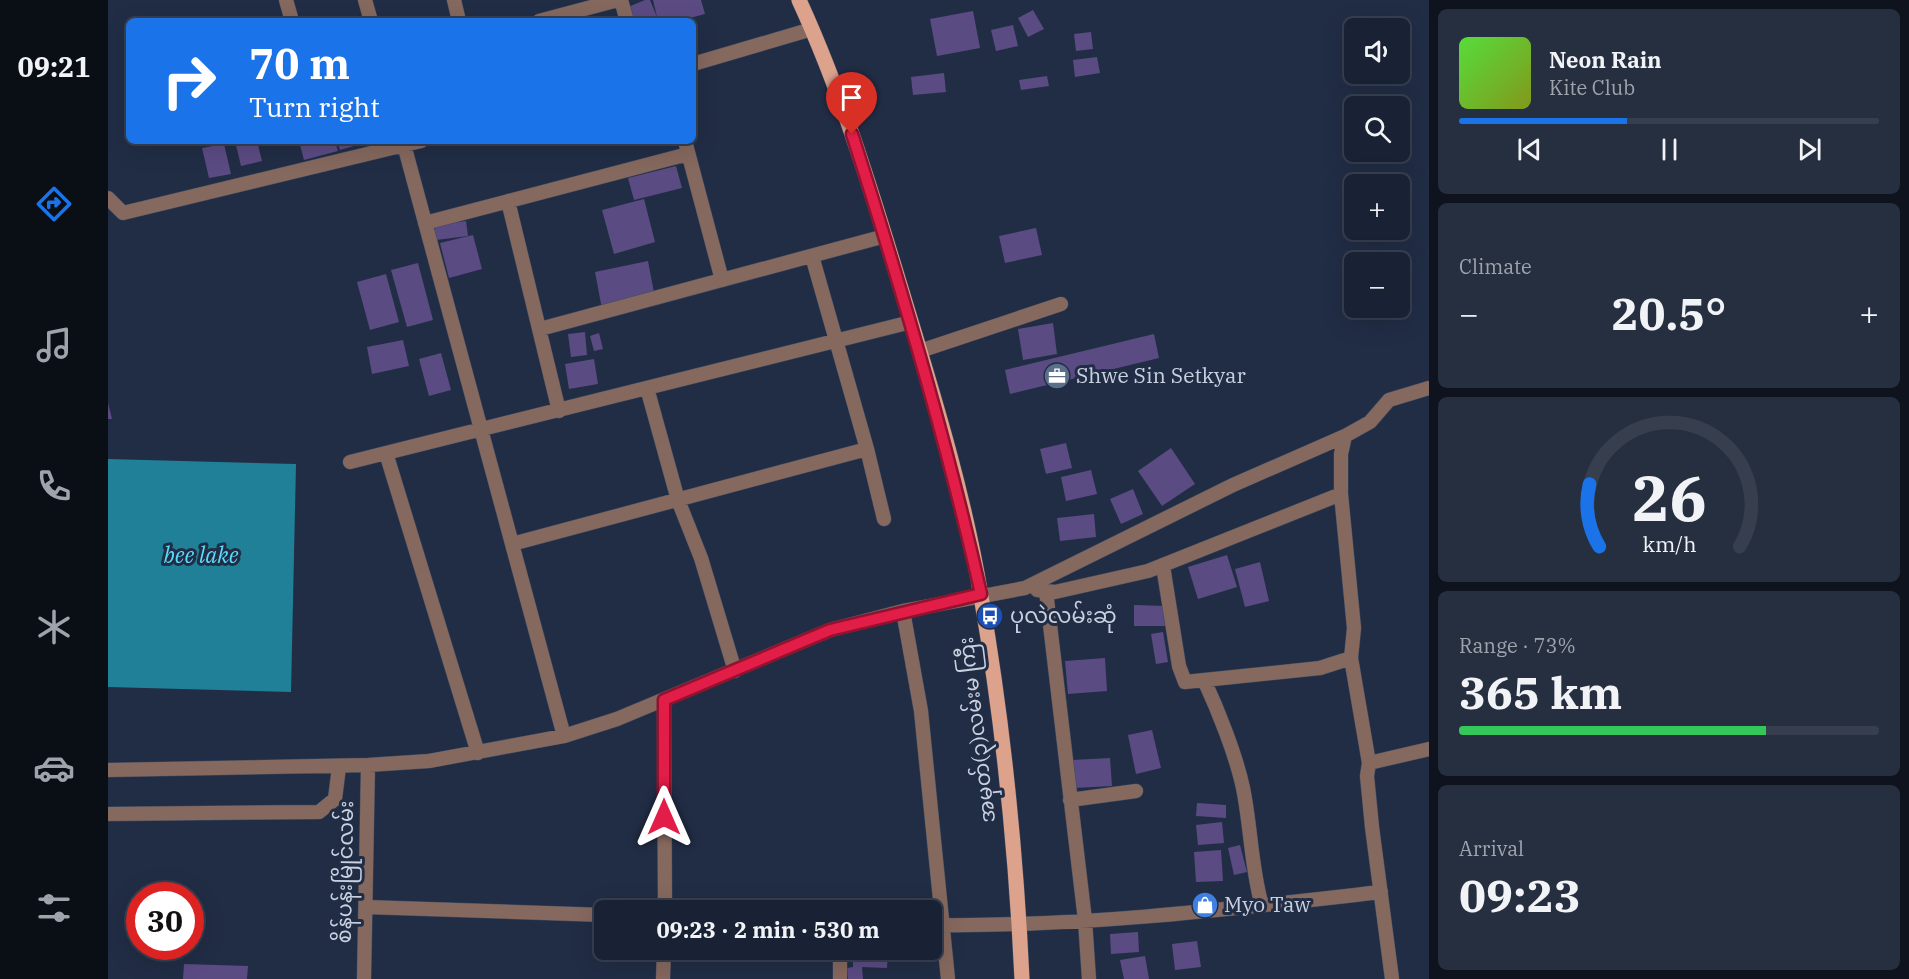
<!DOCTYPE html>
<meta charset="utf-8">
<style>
:root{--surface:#192234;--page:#262f40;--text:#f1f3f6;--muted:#9fa4ac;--line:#373f4f;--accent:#1a73e8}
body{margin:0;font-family:"IBM Plex Serif","Noto Sans Myanmar",serif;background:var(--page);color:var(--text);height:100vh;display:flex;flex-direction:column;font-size:22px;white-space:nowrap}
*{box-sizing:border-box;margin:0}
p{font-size:20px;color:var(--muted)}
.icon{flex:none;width:33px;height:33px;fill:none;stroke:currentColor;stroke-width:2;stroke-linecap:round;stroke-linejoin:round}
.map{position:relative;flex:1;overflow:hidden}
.panel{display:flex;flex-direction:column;gap:9px;padding:9px;background:#0e131d;width:480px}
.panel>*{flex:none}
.banner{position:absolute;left:18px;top:18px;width:570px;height:126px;border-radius:9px;box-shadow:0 6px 24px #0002,0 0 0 2px var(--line);background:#1a73e8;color:#fff;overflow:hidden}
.controls{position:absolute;left:1236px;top:18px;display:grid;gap:12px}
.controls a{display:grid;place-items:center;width:66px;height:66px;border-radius:9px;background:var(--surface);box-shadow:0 6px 24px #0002,0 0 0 2px var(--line);font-size:30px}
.speed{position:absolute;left:18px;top:882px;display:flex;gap:12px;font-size:30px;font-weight:700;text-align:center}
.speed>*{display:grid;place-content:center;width:78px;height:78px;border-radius:50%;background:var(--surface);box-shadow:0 6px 24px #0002,0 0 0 2px var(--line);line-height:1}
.speed .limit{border:9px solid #d22;background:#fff;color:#111}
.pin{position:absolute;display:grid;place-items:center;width:51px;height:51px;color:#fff;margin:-62px -26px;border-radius:50% 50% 50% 0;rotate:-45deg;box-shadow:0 0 6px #0007}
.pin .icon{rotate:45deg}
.me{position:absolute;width:66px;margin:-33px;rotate:0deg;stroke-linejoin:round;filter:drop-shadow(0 0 4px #0008)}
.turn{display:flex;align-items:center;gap:21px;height:126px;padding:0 24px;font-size:27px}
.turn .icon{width:78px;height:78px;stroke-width:2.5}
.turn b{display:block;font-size:42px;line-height:51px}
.big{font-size:45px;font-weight:700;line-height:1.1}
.panel .tile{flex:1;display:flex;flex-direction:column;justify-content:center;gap:9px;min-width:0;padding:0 21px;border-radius:9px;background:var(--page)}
.panel .dial{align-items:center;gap:0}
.dial svg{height:156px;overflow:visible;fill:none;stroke:var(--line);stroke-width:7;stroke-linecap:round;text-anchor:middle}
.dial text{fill:var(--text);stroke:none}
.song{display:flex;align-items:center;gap:18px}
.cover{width:72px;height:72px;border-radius:9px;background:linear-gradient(135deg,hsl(110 70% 55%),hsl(70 70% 35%))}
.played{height:6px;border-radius:3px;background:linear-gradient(90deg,var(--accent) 40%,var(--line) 40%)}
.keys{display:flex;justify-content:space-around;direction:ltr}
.heat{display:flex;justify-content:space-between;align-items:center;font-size:33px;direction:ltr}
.charge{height:9px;border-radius:4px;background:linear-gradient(90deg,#34c759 73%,var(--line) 0)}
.trip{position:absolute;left:486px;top:900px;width:348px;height:60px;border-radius:9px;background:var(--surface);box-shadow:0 6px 24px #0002,0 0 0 2px var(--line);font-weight:700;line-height:60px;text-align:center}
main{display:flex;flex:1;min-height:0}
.tabs{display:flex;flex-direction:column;width:108px;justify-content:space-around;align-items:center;background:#0a0e15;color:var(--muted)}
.tabs .icon{width:42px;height:42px}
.tabs .on{color:var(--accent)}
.tabs b{font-size:27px;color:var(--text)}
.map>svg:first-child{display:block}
</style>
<main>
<nav class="tabs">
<b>09:21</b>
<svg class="icon on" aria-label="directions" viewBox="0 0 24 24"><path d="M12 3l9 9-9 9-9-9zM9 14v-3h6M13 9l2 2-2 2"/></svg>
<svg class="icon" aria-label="music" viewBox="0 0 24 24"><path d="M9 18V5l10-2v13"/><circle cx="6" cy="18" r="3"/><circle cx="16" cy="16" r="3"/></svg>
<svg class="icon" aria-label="phone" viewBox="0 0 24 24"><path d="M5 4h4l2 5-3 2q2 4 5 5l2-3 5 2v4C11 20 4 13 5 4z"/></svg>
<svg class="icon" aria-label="climate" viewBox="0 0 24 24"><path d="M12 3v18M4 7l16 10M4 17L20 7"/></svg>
<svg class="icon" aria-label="car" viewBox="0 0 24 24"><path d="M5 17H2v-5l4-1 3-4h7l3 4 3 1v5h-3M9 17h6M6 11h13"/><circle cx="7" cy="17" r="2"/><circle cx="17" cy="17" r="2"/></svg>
<svg class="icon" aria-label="filters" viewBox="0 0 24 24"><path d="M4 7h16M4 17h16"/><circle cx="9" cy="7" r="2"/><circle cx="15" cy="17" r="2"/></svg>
</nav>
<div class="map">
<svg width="1321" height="979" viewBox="0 0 1321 979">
<rect width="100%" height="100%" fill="#212d45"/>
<path fill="#208097" d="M 0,459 L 188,464 L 183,692 L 0,687 Z"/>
<path fill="#5b4b83" d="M 537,0 L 542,0 L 549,17 L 545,0 L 593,0 L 597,14 L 570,21 L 526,21 L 520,7 Z
M 925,10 L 936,29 L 920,37 L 910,18 Z
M 865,11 L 872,48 L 829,56 L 822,19 Z
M 905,25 L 910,46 L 888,51 L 883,30 Z
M 983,32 L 985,49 L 968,51 L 966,34 Z
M 585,39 L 588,56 L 585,56 Z
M 989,57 L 992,73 L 967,77 L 965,60 Z
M 836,73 L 838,92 L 805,95 L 803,77 Z
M 939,76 L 941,86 L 913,90 L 911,80 Z
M 127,141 L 149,141 L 154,161 L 133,166 Z
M 191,141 L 227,141 L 230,151 L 196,160 Z
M 229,141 L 252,141 L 253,144 L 232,150 Z
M 116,144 L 123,174 L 101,178 L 94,148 Z
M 568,166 L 574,188 L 526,200 L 520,178 Z
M 536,199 L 547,242 L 506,254 L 494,210 Z
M 358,221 L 360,236 L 328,240 L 326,225 Z
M 928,228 L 934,255 L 897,263 L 891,236 Z
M 365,235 L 374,269 L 341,278 L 332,243 Z
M 540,261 L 547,298 L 494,309 L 487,272 Z
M 310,263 L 325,320 L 299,327 L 283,270 Z
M 278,274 L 291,322 L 262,330 L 249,282 Z
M 945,323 L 949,354 L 915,360 L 910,329 Z
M 477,332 L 479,355 L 463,357 L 460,334 Z
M 491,333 L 495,349 L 486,351 L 482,336 Z
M 1046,334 L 1051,358 L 902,394 L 897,370 Z
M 295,340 L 301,366 L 264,374 L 259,347 Z
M 333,353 L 343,390 L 321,396 L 311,359 Z
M 486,359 L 490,384 L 461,389 L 457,364 Z
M 0,403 L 4,419 L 0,419 Z
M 958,443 L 964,468 L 938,474 L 932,449 Z
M 1063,448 L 1087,484 L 1054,506 L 1030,471 Z
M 983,470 L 989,494 L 958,501 L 953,477 Z
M 1025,489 L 1035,514 L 1013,524 L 1002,499 Z
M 986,514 L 988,537 L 952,541 L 949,518 Z
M 1119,555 L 1129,587 L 1090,599 L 1080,567 Z
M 1152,562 L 1161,601 L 1137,607 L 1127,569 Z
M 1026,605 L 1057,606 L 1057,626 L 1026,626 Z
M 1055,632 L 1060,662 L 1048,664 L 1043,634 Z
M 997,658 L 999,691 L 960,694 L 957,661 Z
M 1044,730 L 1053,768 L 1028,774 L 1020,735 Z
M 1002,758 L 1004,786 L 966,788 L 964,760 Z
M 1089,803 L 1118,805 L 1118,818 L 1088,816 Z
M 1114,822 L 1116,843 L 1090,845 L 1088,825 Z
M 1132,845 L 1139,872 L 1126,875 L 1120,848 Z
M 1113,850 L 1115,881 L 1088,882 L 1086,852 Z
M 1030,932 L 1031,952 L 1003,954 L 1002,934 Z
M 1089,941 L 1093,967 L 1067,970 L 1064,944 Z
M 745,950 L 780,950 L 779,968 L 754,967 L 755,979 L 740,979 L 739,968 L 745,967 Z
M 1037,956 L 1041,979 L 1016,979 L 1012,960 Z
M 76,964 L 140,966 L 139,979 L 75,979 Z"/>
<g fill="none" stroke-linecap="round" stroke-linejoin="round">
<defs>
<path id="minor" d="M 178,0 L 184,21
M 257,0 L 263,21
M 346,0 L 351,21
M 513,0 L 519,21
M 431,21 L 510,0
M 585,64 L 704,29
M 295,141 L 456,736
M 577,141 L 614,280
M 0,198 L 15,213 L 313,141
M 400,201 L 451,411
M 317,223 L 580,154
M 704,256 L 759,449 L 776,519
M 432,329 L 777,236
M 812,351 L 953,304
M 539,388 L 570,500 L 593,558 L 627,671
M 1237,436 L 1233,454 L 1233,494 L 1246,628 L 1243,658 L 1261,763 L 1259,776 L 1264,827 L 1284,979
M 278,453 L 370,753
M 242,462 L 803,322
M 404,544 L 759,449
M 1055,566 L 1071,666 L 1077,682 L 1212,668 L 1243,658
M 929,590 L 947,592 L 1040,571 L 1233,494
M 938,591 L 977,920 L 981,979
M 795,611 L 813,711 L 840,979
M 1096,680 C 1110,710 1128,755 1135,788 C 1143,827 1143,867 1154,906
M 556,700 L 557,910
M 1261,763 L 1321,749
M 0,770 L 260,765 L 321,761 L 456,736 L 509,719 L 722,630 L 795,611 L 917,588 L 1125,485 L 1237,436 L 1262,422 L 1281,400 L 1321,388
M 962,800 L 1028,791
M 0,814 L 211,812 L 227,799 L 231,767
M 258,907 L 496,915
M 824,925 C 974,927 1123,909 1273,892
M 732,950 L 732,979
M 256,979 L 260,765
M 555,979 L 556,950"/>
<path id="major" d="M 691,0 C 731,87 760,180 788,272 C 820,378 855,486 873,596 C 895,722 908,851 914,979"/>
</defs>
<use href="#minor" stroke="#3f4b61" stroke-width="15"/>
<use href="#major" stroke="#3f4b61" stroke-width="16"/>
<use href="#minor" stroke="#85685e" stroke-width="14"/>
<use href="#major" stroke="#dda28c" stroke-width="15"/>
</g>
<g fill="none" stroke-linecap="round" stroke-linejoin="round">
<defs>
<path id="route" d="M 556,817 L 556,700 L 722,630 L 873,594 C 838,438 793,286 744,134"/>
</defs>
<use href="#route" stroke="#92132f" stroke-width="15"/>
<use href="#route" stroke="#e11d48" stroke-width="10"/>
</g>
<defs>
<symbol id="office-disc" viewBox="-11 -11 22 22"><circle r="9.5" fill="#5c6f8a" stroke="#212d45"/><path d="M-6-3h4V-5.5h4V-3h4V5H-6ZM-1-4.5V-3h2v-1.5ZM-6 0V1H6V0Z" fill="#fff"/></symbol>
<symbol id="bus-disc" viewBox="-11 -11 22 22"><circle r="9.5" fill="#1a4fb4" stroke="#212d45"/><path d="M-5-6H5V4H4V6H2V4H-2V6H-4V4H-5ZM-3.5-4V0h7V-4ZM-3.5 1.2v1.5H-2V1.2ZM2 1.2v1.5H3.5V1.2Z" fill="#fff"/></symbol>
<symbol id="shop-disc" viewBox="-11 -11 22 22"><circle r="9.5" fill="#3f7fe0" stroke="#212d45"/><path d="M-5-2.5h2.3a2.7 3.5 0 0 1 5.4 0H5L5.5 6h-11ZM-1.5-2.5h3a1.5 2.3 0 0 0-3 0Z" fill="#fff"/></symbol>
</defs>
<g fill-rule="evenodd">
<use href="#office-disc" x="934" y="361" width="30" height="30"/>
<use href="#bus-disc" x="867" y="601" width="30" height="30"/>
<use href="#shop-disc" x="1082" y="890" width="30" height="30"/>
</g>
<g text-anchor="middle" stroke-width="6" stroke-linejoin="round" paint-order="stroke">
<g font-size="21" fill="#c9d1e1" stroke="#212d45" text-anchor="start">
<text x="968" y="383">Shwe Sin Setkyar</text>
<text x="902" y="623">ပုလဲလမ်းဆုံ</text>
<text x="1116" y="912">Myo Taw</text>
</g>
<g font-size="21" fill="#c9d1e1" stroke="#212d45">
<text transform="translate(869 730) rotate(-97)" y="7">အမှတ်(၃)လမ်းမ ကြီး</text>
<text transform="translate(237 872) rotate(-89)" y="7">စိန်ပန်းမြိုင်လမ်း</text>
</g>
<g font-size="22" font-style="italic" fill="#5adcfc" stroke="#212d45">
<text x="93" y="563">bee lake</text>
</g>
</g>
</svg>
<div class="controls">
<a><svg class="icon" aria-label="sound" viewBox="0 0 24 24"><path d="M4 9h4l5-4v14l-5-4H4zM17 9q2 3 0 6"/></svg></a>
<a><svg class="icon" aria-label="search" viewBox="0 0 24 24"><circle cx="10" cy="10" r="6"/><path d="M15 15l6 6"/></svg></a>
<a>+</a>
<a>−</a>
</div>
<div class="speed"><div class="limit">30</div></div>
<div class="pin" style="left:744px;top:134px;background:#d93025"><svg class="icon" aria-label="arrive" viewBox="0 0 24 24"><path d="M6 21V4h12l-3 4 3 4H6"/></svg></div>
<svg class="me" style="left:556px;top:817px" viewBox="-20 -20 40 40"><path d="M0-17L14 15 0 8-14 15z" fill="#e11d48" stroke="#fff" stroke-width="4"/></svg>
<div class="trip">09:23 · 2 min · 530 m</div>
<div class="banner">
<div class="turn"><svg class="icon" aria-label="right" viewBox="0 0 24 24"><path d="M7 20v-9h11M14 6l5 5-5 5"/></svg><div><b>70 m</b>Turn right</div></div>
</div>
</div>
<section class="panel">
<div class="tile">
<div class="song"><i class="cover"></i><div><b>Neon Rain</b><p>Kite Club</p></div></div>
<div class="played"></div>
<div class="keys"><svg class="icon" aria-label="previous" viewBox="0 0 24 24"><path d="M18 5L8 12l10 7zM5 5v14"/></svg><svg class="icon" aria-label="pause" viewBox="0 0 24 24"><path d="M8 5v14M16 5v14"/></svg><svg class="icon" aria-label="next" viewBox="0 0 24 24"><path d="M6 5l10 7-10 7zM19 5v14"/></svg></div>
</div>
<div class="tile"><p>Climate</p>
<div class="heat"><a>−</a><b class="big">20.5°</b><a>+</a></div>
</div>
<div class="tile dial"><svg viewBox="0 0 100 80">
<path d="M14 69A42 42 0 1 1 86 69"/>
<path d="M14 69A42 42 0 0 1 9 37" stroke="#1a73e8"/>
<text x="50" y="56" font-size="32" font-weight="700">26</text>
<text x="50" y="72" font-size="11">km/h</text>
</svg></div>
<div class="tile"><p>Range · 73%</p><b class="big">365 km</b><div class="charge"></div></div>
<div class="tile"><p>Arrival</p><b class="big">09:23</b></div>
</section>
</main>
